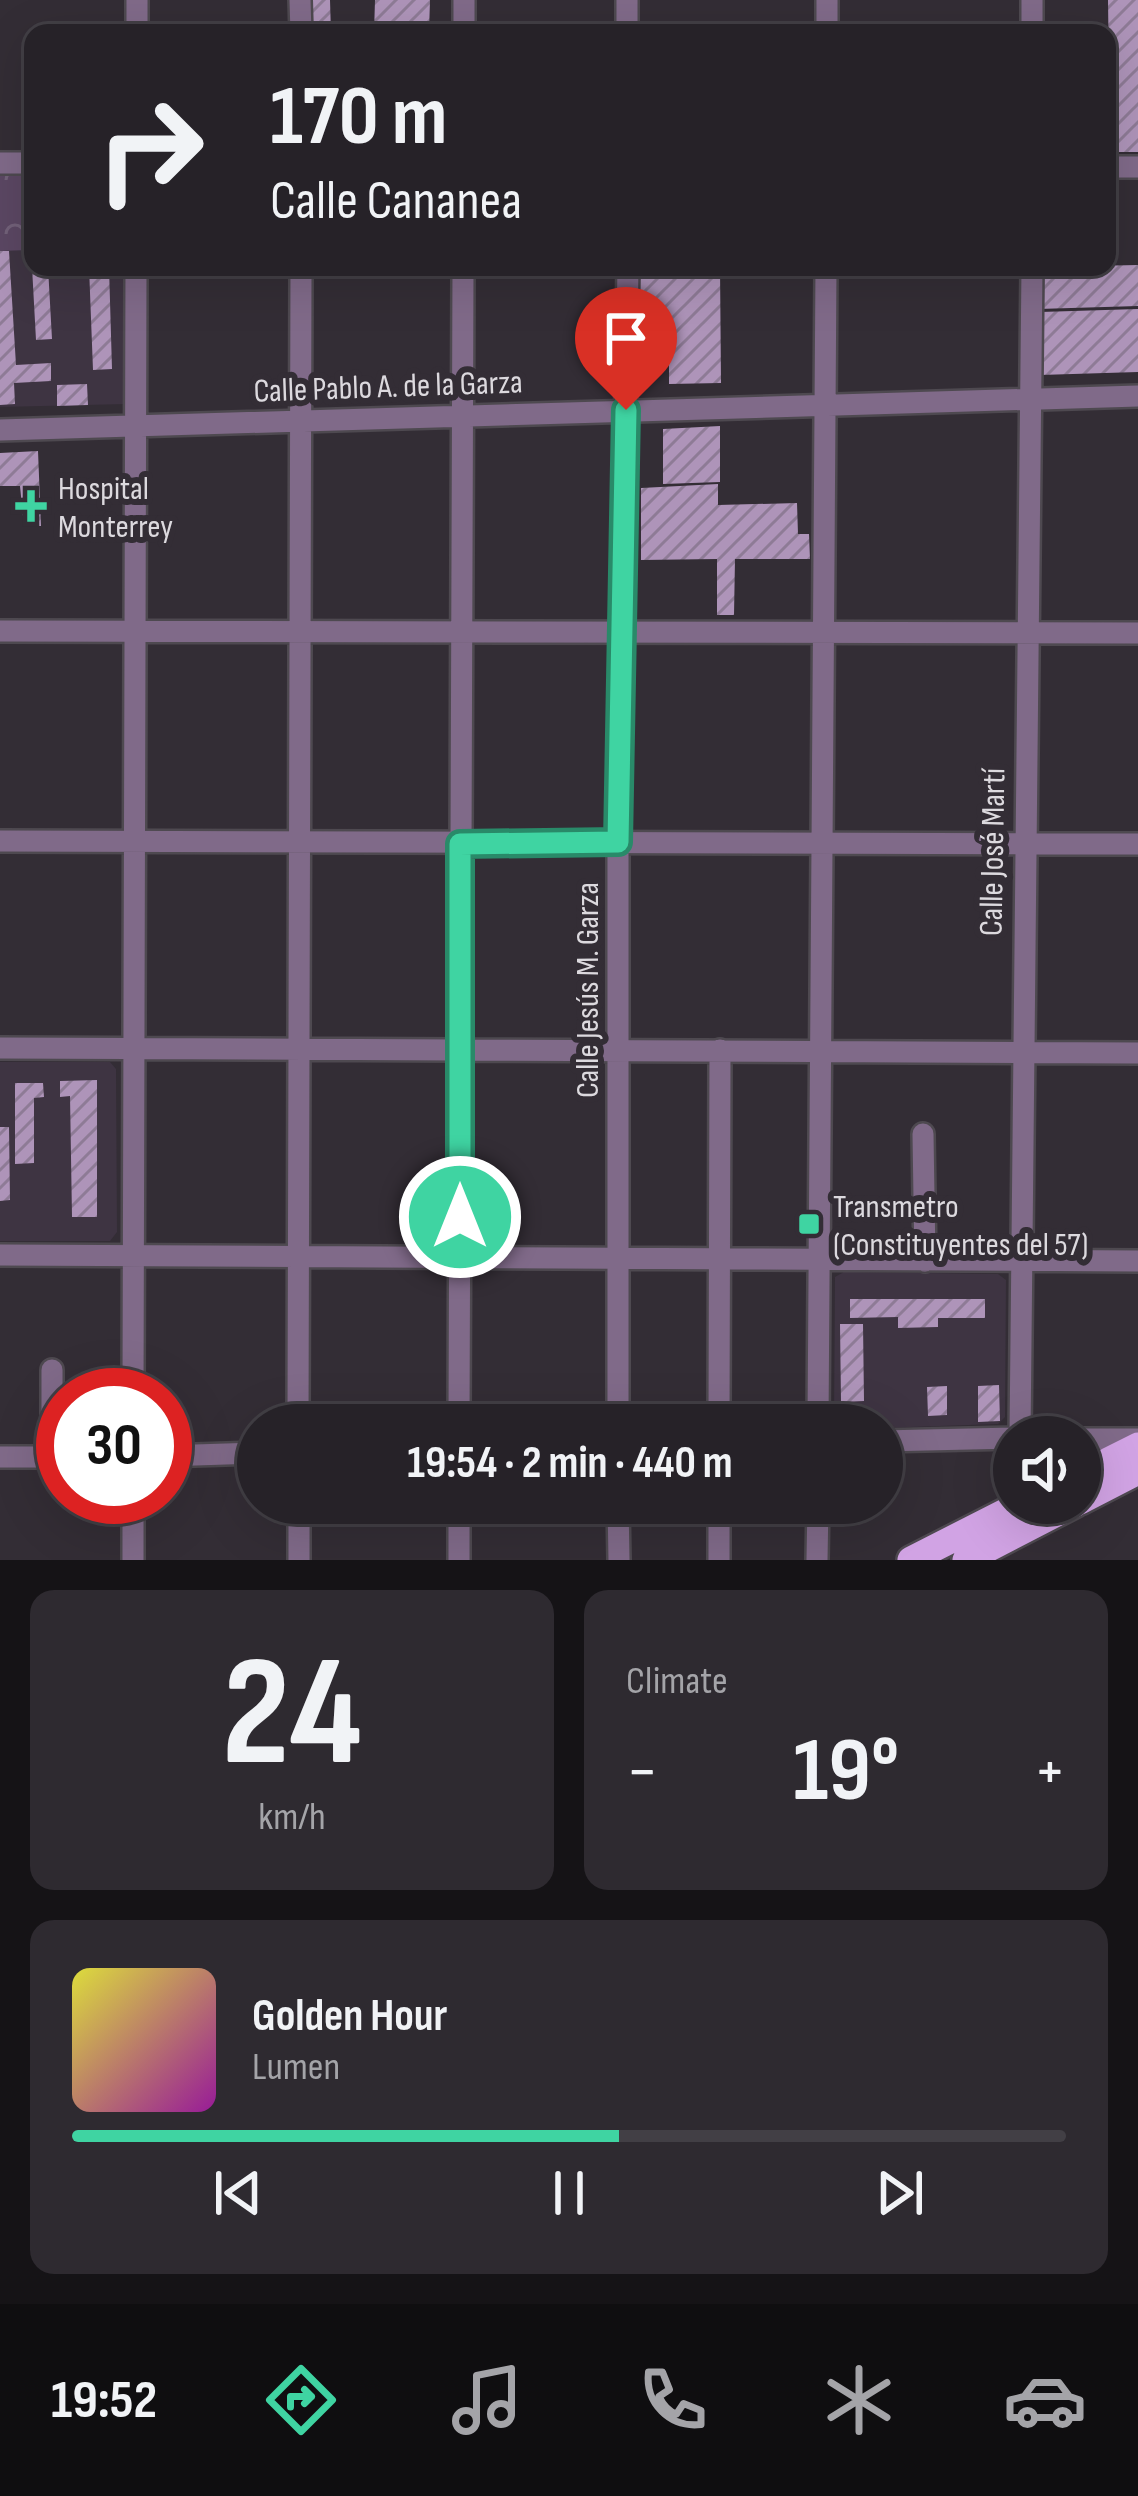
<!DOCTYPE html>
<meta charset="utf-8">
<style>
:root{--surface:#262228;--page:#2e2a30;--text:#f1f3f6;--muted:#a4a4a8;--line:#423f45;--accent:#3fd4a2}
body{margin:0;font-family:"Sofia Sans Condensed",sans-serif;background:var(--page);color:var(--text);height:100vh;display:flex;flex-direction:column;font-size:45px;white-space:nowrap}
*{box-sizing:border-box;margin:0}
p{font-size:39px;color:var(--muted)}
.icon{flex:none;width:66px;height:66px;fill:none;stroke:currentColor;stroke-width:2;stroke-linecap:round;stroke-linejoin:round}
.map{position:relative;height:1560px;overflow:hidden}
.sheet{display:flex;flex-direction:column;gap:30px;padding:30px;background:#151316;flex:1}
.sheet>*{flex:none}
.banner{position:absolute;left:24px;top:24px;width:1092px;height:252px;border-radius:24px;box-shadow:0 12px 48px #0002,0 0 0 3px var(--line);background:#262228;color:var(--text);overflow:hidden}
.controls{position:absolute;left:993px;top:1416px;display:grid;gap:24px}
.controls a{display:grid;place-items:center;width:108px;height:108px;border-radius:50%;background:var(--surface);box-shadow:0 12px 48px #0002,0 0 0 3px var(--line);font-size:60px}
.speed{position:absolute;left:36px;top:1368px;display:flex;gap:24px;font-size:60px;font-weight:700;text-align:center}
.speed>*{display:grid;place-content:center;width:156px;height:156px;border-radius:50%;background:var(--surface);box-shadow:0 12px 48px #0002,0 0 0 3px var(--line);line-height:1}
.speed .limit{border:18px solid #d22;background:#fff;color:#111}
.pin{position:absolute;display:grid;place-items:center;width:102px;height:102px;color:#fff;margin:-123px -51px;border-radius:50% 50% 50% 0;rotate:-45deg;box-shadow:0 0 12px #0007}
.pin .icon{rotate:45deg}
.me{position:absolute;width:132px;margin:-66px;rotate:0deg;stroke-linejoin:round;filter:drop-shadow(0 0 9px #0008)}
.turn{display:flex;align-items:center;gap:42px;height:252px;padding:0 48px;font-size:54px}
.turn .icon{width:156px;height:156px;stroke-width:2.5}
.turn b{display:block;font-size:84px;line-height:102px}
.big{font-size:90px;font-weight:700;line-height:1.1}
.sheet .card{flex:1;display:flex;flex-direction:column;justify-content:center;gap:18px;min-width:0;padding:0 42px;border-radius:24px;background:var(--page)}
.sheet .dial{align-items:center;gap:0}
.dial b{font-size:156px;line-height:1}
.song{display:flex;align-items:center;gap:36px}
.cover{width:144px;height:144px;border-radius:18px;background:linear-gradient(135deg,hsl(60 70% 55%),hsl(300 70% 35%))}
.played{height:12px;border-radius:6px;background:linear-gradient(90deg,var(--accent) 55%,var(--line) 55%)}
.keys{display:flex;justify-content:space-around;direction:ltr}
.heat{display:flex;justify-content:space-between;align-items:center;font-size:66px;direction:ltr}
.sheet .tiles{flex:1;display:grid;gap:30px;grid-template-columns:1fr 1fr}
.card:last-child{grid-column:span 2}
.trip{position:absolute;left:237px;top:1404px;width:666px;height:120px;border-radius:60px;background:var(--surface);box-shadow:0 12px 48px #0002,0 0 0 3px var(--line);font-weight:700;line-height:120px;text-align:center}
.menu{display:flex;height:192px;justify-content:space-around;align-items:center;background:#0f0e10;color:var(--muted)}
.menu .icon{width:84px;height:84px}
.menu .selected{color:var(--accent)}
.menu b{font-size:54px;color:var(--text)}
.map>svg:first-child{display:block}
</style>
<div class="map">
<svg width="1138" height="1560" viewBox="0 0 1138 1560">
<defs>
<pattern id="forest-crowns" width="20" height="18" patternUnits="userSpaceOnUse" patternTransform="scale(3)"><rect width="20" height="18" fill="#5b4763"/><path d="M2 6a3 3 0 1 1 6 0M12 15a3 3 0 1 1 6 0" fill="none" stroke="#726179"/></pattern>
<pattern id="building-hatch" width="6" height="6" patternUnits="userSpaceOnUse" patternTransform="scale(3)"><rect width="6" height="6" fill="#ae94b9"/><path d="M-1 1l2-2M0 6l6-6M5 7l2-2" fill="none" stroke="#8e7b96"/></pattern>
</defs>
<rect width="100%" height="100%" fill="#332d35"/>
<path fill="#3e3442" d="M 33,250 L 33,267 L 125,267 L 127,404 L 0,407 L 0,251 Z
M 0,1062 L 110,1062 L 116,1069 L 117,1232 L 110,1241 L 0,1241 Z
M 844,1272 L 998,1274 L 1006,1280 L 1005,1417 L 998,1424 L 882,1428 L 834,1421 L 835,1277 Z"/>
<path fill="url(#forest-crowns)" d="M 0,168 L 33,169 L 33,250 L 0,251 Z"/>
<path fill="url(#building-hatch)" d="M 308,0 L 330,0 L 331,33 L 309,33 Z
M 375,0 L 430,0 L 429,33 L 374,33 Z
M 1108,0 L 1138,0 L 1138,152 L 1110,152 Z
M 0,251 L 9,251 L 16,365 L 51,363 L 51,381 L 14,383 L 15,404 L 0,405 Z
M 1138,265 L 1138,306 L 1038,309 L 1039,267 Z
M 32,267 L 48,267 L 52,339 L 36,340 Z
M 89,267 L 109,267 L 112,369 L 93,370 Z
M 631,267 L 720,267 L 721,383 L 669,384 L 669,333 L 631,335 Z
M 1138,309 L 1138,372 L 1040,375 L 1040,312 Z
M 87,384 L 88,405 L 57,406 L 57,385 Z
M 720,426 L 720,482 L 663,484 L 663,429 Z
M 38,451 L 41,526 L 24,526 L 20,486 L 0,486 L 0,453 Z
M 718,484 L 718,505 L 797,503 L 798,534 L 809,534 L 810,559 L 735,559 L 734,615 L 717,615 L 717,559 L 641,560 L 641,488 Z
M 97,1080 L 97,1217 L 72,1217 L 70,1096 L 60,1097 L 60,1081 Z
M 15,1083 L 43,1083 L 44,1097 L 34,1098 L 34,1163 L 15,1164 Z
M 0,1127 L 9,1127 L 10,1200 L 0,1201 Z
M 850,1299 L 985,1299 L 985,1318 L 938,1318 L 938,1327 L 898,1328 L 898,1317 L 850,1318 Z
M 840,1324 L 863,1324 L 864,1401 L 841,1402 Z
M 999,1385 L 1000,1421 L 978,1422 L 978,1386 Z
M 947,1386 L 947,1415 L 928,1416 L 927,1387 Z"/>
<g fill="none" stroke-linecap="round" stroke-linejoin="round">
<defs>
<path id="minor" d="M 137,0 L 137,33
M 300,0 L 301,33
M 464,0 L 464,33
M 627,0 L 627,33
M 827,33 L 827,0
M 1032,33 L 1032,0
M 0,163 L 33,163
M 1107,167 L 1138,167
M 0,430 L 1138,396
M 0,631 L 1138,633
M 0,841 L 1138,844
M 0,1048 L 1138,1053
M 923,1134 L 925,1261
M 0,1255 L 1138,1261
M 52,1370 L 52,1457
M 133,1395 L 136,267
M 298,1425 L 301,267
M 459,1425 L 463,267
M 618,1425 L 618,843 L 628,267
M 719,1425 L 720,1050
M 818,1425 L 826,267
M 1020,1437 L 1032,267
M 1080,1439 L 1138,1439
M 882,1441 L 1014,1438
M 165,1456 L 258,1453
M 0,1457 L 62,1457
M 459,1503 L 459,1560
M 618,1503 L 619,1560
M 719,1503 L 719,1560
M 133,1560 L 133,1497
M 299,1560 L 299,1503
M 817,1560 L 818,1503"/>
<path id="major" d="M 1080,1475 L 1138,1446
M 1080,1501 L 1138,1471
M 911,1560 L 1023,1503
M 966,1560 L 1076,1503"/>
</defs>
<use href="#minor" stroke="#4e4950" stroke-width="26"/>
<use href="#major" stroke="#4e4950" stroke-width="32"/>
<use href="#minor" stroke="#806a89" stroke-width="21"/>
<use href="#major" stroke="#d1a3e4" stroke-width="27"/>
</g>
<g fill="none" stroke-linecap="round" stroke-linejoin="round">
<defs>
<path id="route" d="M 460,1217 L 460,844 L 618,842 L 626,410"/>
</defs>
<use href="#route" stroke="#298a69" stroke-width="30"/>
<use href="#route" stroke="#3fd4a2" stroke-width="21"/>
</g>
<g fill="#3fd4a2" stroke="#332d35" stroke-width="4.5">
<path d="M25 488h12v12h12v12h-12v12h-12v-12h-12v-12h12z"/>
<rect x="797" y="1212" width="24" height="24" rx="6"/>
</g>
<g text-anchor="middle" stroke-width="12" stroke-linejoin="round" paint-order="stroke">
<g font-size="33" fill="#dcd9de" stroke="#332d35">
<text transform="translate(388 385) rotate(-2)" y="12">Calle Pablo A. de la Garza</text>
<text transform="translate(991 852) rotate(-89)" y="12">Calle José Martí</text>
<text transform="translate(586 990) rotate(-90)" y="12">Calle Jesús M. Garza</text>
</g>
<g font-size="33" fill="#dcd9de" stroke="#332d35" text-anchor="start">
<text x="58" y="499">Hospital<tspan x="58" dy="38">Monterrey</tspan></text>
<text x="833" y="1217">Transmetro<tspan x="833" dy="38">(Constituyentes del 57)</tspan></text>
</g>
</g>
</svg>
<div class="controls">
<a><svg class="icon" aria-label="sound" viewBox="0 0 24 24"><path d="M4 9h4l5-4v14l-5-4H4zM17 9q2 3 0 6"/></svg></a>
</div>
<div class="speed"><div class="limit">30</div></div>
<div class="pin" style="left:626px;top:410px;background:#d93025"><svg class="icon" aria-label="arrive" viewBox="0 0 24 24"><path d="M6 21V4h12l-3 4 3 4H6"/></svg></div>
<svg class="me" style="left:460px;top:1217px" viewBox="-20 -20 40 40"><circle r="17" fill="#3fd4a2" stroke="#fff" stroke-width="3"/><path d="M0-11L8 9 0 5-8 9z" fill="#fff"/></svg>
<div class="trip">19:54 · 2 min · 440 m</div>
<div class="banner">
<div class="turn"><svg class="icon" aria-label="right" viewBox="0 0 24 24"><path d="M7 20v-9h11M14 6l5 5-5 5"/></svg><div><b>170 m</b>Calle Cananea</div></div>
</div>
</div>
<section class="sheet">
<div class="tiles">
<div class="card dial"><b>24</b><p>km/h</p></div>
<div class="card"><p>Climate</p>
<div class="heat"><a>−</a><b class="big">19°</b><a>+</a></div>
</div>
<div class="card">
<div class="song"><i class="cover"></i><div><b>Golden Hour</b><p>Lumen</p></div></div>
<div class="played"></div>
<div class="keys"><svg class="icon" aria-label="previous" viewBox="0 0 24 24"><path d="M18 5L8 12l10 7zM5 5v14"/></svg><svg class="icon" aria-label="pause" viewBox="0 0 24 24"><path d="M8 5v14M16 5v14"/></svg><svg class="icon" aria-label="next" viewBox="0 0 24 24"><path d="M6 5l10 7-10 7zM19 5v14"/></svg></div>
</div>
</div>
</section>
<nav class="menu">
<b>19:52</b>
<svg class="icon selected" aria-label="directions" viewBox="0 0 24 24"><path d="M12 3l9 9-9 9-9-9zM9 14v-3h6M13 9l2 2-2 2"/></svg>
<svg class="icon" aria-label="music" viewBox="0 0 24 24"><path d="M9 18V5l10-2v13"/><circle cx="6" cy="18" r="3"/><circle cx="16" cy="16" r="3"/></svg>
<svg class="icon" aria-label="phone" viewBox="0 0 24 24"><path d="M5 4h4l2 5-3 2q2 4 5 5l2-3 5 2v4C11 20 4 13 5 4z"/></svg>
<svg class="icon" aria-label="climate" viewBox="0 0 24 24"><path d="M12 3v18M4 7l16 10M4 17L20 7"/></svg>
<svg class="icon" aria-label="car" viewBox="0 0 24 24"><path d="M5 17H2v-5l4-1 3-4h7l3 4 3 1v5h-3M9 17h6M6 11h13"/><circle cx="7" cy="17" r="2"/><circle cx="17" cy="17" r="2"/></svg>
</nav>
